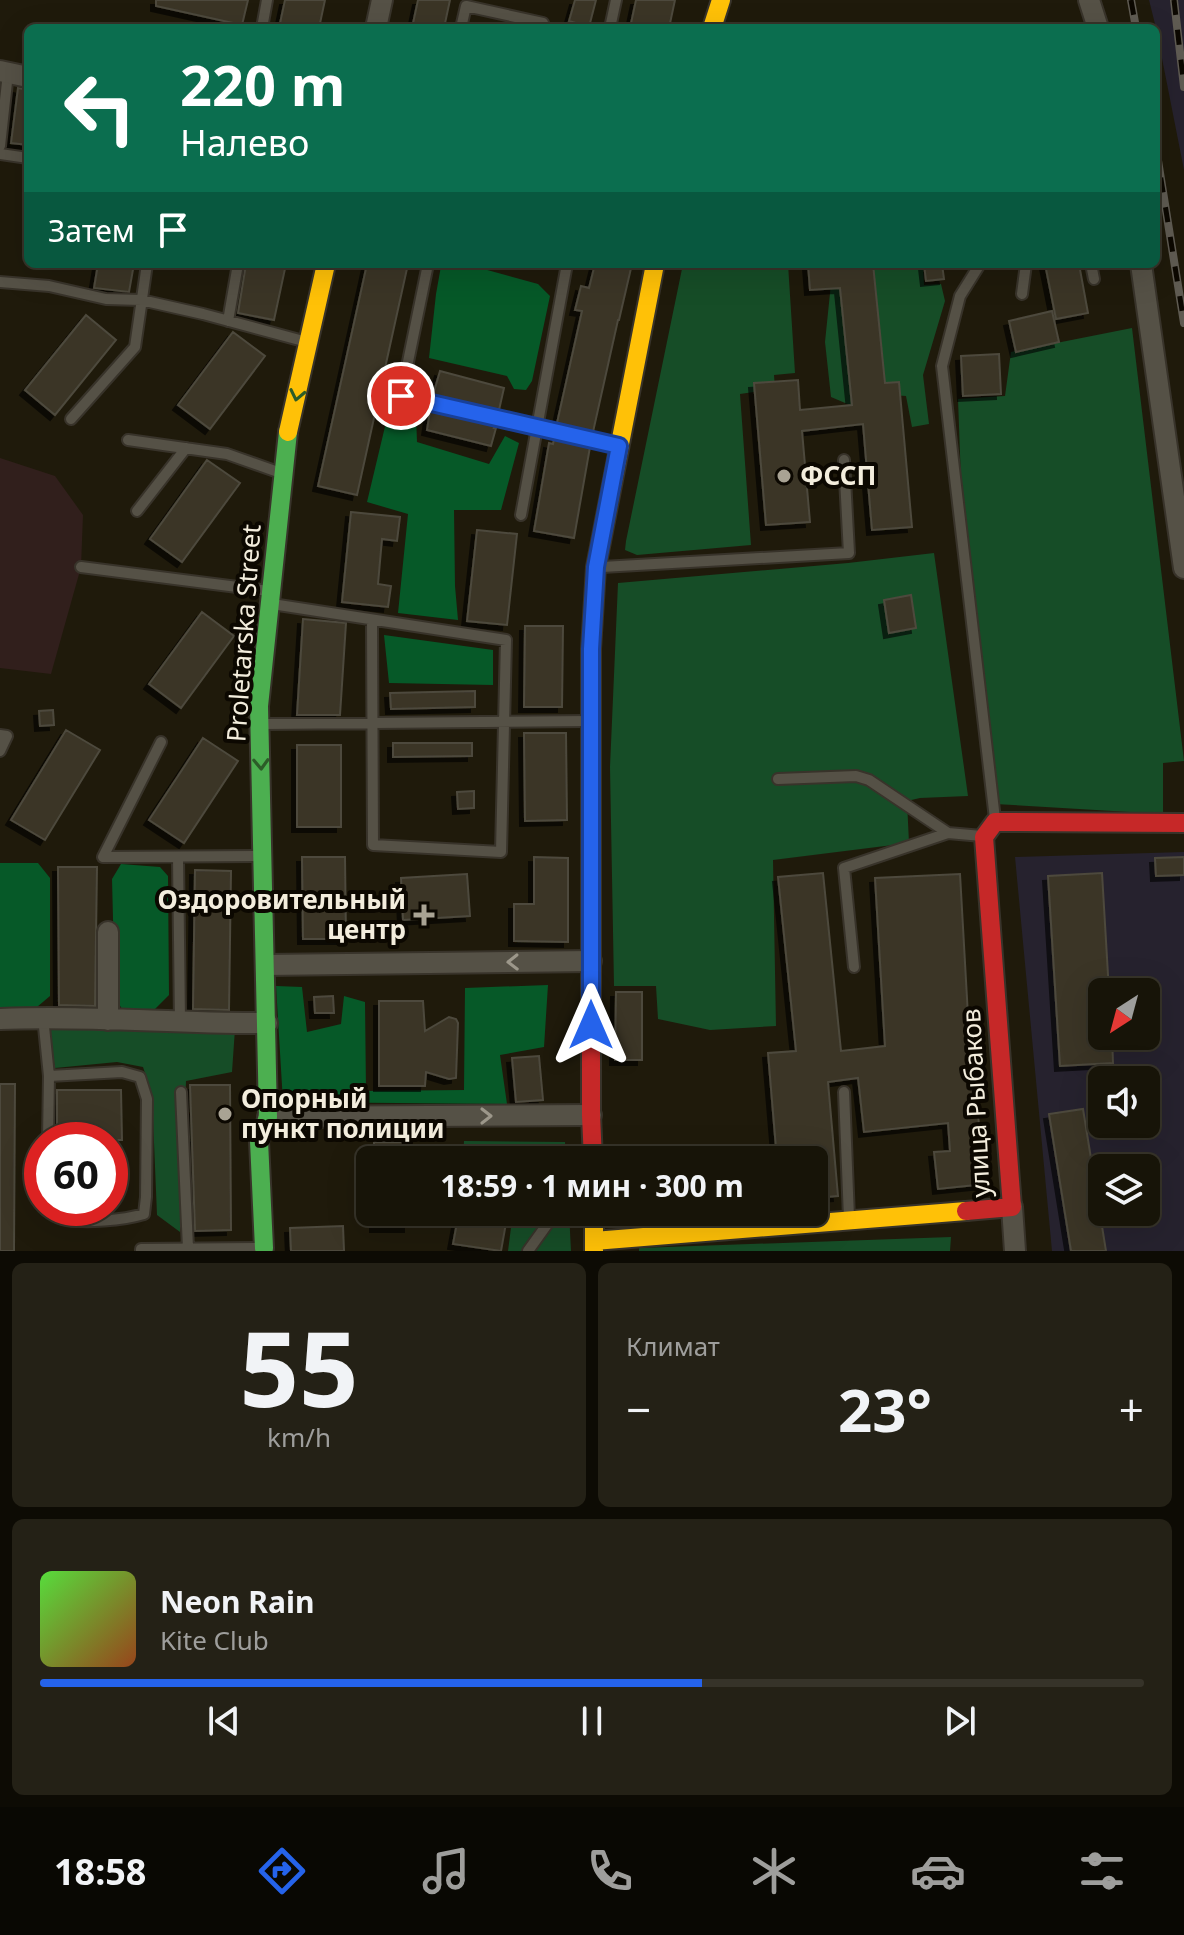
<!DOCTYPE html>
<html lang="ru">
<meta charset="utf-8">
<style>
:root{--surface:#171408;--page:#242116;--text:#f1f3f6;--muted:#9e9e9c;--line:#363329;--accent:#2563eb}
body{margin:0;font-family:"Noto Sans",sans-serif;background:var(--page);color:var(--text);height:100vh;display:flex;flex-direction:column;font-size:30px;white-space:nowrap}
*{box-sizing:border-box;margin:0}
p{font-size:26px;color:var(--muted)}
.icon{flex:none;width:44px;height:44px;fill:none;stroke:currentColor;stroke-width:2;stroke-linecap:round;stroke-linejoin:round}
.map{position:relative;height:1251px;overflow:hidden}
.sheet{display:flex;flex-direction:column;gap:12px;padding:12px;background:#0d0b04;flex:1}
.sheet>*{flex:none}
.top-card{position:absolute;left:24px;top:24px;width:1136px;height:244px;border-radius:12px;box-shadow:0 8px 32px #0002,0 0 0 2px var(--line);background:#0b6e4f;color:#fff;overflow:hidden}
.needle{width:52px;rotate:216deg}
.controls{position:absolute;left:1088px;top:978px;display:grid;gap:16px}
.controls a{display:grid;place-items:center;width:72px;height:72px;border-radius:12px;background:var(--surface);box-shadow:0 8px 32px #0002,0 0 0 2px var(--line);font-size:40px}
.speed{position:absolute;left:24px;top:1122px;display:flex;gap:16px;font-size:40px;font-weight:700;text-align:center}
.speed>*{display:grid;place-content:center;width:104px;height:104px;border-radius:50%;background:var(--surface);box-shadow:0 8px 32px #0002,0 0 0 2px var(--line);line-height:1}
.speed .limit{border:12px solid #d22;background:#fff;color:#111}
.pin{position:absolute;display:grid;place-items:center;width:68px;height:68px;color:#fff;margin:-34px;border:4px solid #fff;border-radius:50%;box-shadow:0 2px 8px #0007}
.me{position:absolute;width:88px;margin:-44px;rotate:0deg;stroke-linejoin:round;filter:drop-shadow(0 0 6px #0008)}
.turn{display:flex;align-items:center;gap:28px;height:168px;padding:0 24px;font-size:36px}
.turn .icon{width:104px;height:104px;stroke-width:2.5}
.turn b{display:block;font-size:56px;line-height:68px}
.then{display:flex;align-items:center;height:76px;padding:0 24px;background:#0003;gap:16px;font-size:30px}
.big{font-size:60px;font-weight:700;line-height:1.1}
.sheet .widget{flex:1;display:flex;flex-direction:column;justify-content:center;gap:12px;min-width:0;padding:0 28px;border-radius:12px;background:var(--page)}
.sheet .dial{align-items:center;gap:0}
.dial b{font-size:104px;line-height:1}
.song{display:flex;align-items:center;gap:24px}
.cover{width:96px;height:96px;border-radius:12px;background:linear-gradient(135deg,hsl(110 70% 55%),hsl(20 70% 35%))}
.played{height:8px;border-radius:4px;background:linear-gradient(90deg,var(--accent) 60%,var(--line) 60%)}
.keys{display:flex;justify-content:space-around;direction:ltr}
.heat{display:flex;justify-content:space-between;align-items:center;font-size:44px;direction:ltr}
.sheet .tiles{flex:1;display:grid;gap:12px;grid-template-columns:1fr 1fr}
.widget:last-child{grid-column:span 2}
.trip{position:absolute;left:356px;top:1146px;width:472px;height:80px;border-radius:12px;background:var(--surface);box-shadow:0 8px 32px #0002,0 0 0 2px var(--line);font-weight:700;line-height:80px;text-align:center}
.tabs{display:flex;height:128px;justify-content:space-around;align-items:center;background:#090803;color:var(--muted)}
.tabs .icon{width:56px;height:56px}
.tabs .active{color:var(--accent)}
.tabs b{font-size:36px;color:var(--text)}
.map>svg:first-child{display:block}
</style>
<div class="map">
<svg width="1184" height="1251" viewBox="0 0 1184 1251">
<defs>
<filter id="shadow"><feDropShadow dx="-5" dy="5" stdDeviation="0" flood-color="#0009"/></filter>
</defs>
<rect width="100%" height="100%" fill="#1f1a0b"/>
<path fill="#26222e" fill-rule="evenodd" d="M 1149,0 L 1184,0 L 1184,170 L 1156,28 Z
M 1184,852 L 1184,1251 L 1052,1251 L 1015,857 ZM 1102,992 L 1146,992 L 1146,1036 L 1102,1036 ZM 1102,1080 L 1146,1080 L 1146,1124 L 1102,1124 ZM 1102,1168 L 1146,1168 L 1146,1212 L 1102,1212 Z"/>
<path fill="#311f1c" d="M 0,458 L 55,476 L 83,515 L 81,567 L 51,674 L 0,668 Z"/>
<path fill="#164d27" d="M 683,264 L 788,264 L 795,373 L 774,375 L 775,389 L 740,394 L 751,545 L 637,555 L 625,550 L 626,541 Z
M 833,264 L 923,264 L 924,285 L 941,284 L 945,301 L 923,375 L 929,424 L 912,427 L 906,396 L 892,395 L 857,408 L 831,397 L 825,342 Z
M 1132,328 L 1184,761 L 1163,763 L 1163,814 L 995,804 L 963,536 L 958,399 L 1005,396 L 1011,352 Z
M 934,553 L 968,796 L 920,798 L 907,801 L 909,843 L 773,860 L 776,1026 L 710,1030 L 658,1019 L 656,986 L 614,986 L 610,767 L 618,583 L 848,563 Z
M 48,1028 L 235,1029 L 232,1072 L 186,1081 L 180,1232 L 157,1215 L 152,1094 L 143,1067 L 117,1062 L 55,1068 Z
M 464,1141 L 565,1142 L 566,1160 L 463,1160 Z
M 513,1212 L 569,1212 L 571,1251 L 508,1251 Z
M 951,1237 L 950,1251 L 639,1251 L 639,1248 Z"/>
<path fill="#065928" d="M 440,264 L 475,264 L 480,268 L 538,284 L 550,296 L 532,381 L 526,390 L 514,389 L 507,376 L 429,358 L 436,294 L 441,266 Z
M 388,414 L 416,415 L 417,442 L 489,464 L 505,436 L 519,443 L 501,510 L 454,510 L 455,586 L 458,620 L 398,613 L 408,514 L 367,502 Z
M 384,635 L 493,650 L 493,685 L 389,683 Z
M 0,863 L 38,863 L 50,878 L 50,996 L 37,1007 L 0,1009 Z
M 121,864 L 160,867 L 168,876 L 169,995 L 152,1012 L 124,1012 L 115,998 L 112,879 Z
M 548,985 L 544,1047 L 500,1055 L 507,1104 L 283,1102 L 276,986 L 302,987 L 307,1032 L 341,1024 L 344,996 L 365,1002 L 366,1091 L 464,1090 L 465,988 Z"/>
<path fill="#3a3528" stroke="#4d493c" stroke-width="2" filter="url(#shadow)" d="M 156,0 L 248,0 L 242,25 L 156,6 Z
M 285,0 L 325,0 L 319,28 L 279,28 Z
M 418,0 L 450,0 L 444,28 L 412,28 Z
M 575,0 L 596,0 L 589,27 L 569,21 Z
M 636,0 L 675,0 L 669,28 L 630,28 Z
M 18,88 L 28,90 L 28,145 L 11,143 Z
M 98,264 L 134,264 L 129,292 L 94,288 Z
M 246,264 L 286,264 L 274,320 L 238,313 Z
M 367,264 L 408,264 L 357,495 L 318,486 Z
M 595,264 L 632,264 L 619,320 L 618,320 L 593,432 L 557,423 L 582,311 L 575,310 L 581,286 L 589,288 Z
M 808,264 L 873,264 L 885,383 L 899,382 L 912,527 L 872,530 L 863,424 L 802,431 L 810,522 L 766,525 L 754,383 L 798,380 L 800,410 L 852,405 L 840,288 L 810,290 Z
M 924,264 L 942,264 L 944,279 L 926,281 Z
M 1045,264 L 1079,264 L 1088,313 L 1056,319 Z
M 1052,311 L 1059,342 L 1016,352 L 1009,321 Z
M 86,315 L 116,340 L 55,415 L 25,390 Z
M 233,332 L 265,356 L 210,429 L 178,405 Z
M 999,354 L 1001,394 L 963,396 L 961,356 Z
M 440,371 L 504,388 L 499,410 L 433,395 Z
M 430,411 L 495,426 L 494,428 L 496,428 L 491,446 L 427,430 Z
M 554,439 L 590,447 L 574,538 L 534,531 L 549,443 L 553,444 Z
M 207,460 L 240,483 L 182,562 L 150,539 Z
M 351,512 L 400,517 L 397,541 L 382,539 L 378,584 L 391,586 L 388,607 L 342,602 Z
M 477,530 L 517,534 L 507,625 L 467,621 Z
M 911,595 L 916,628 L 889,633 L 884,600 Z
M 202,612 L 234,636 L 181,708 L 149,684 Z
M 303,619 L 346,623 L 340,715 L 297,715 Z
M 525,626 L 563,626 L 562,707 L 524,707 Z
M 475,691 L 475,707 L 391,709 L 390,693 Z
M 53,710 L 54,725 L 40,726 L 39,711 Z
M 66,730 L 100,750 L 45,840 L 11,820 Z
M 524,733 L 566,733 L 567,820 L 525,821 Z
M 203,738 L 238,761 L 184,843 L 149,820 Z
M 393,743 L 472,743 L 472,756 L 393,757 Z
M 297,745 L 341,745 L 341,827 L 297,827 Z
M 474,791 L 474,808 L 458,809 L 457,792 Z
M 302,857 L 345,857 L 346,939 L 303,939 Z
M 534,857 L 568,858 L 568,942 L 514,941 L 514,904 L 534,904 Z
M 1184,857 L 1184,875 L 1156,876 L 1155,858 Z
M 58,867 L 97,867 L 95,1006 L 59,1005 Z
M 195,870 L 231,871 L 229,1010 L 193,1009 Z
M 823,873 L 841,1051 L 885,1046 L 875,878 L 960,874 L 968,1016 L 985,1184 L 938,1189 L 934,1152 L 950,1151 L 948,1123 L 864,1132 L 858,1078 L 828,1082 L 838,1196 L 814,1198 L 814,1160 L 777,1160 L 768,1053 L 796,1051 L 778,877 Z
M 1102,873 L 1109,992 L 1102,992 L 1102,1036 L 1112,1036 L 1113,1063 L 1060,1066 L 1048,876 Z
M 467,874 L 470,916 L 403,920 L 401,878 Z
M 616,992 L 642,992 L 642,1060 L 615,1060 Z
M 333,996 L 334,1013 L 315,1013 L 314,997 Z
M 379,1001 L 423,1001 L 425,1031 L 449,1017 L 456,1019 L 458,1023 L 456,1078 L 449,1079 L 426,1072 L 425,1086 L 379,1086 Z
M 539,1056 L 543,1100 L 516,1102 L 512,1058 Z
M 0,1084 L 15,1084 L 14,1251 L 0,1251 Z
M 190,1085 L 230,1085 L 231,1230 L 195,1231 Z
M 57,1090 L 121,1090 L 122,1140 L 57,1140 Z
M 1083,1109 L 1106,1251 L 1071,1251 L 1049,1114 Z
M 374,1142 L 408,1142 L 408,1160 L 374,1160 Z
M 375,1212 L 409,1212 L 409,1227 L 375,1227 Z
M 459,1212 L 508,1212 L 501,1251 L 453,1244 Z
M 343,1226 L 344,1251 L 291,1251 L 290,1228 Z"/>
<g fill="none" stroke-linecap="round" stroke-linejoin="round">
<defs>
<path id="lane" d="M 262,28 L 267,0
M 461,28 L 466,6 L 543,23
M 610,28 L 616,0
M 0,146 L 8,73
M 0,154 L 28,158
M 980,264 L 960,296 L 942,366 L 995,819
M 1091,264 L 1094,279
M 427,269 L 401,396 L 616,445
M 0,282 L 49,286 L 106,299 L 141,300 L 203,314 L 307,342
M 1022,294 L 1026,264
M 228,321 L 238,264
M 71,419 L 135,347 L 147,264
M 128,440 L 227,454 L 278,472
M 137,511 L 186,448
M 521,515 L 567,264
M 81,567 L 269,591
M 602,567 L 849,553 L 844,460
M 272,604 L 506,640 L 501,852 L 373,845 L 372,620
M 264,724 L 588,721
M 0,735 L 7,736 L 0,751
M 161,742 L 103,857 L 261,856
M 778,779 L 856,776 L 869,780 L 948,833 L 982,836
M 178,857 L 180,1022
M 854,967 L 844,868 L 948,833
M 43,1017 L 49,1076 L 48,1140
M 181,1092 L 188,1248
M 844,1092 L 849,1218
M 48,1208 C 53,1213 57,1217 64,1219 C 84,1224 124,1220 144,1214 L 146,1197 L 147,1099 L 140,1077 L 122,1072 L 49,1076
M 141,1251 L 141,1249 L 260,1248
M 528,1251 L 556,1212"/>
<path id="street" d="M 1089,0 L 1098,28
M 376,28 L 382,0
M 0,71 L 28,77
M 1141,264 L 1184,568
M 108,932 L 108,1020
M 266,965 L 591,961
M 0,1019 C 89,1015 178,1024 267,1023
M 268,1117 L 591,1115
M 1012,1207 L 1015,1251"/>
<path id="fast" d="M 264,1248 L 259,1141 L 268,1117 L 259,706 L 288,432"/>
<path id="slow" d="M 712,28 L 721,0
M 288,432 L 326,264
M 591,859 L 591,649 L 596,567 L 655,264
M 594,1212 L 594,1251
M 594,1241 L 966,1211"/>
<path id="jam" d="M 591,859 L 591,1115 L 593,1160
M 966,1211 L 1012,1207 L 984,837 L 995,822 L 1184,823"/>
</defs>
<use href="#lane" stroke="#38332a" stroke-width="14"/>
<use href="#street" stroke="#38332a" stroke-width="24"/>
<use href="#fast" stroke="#38332a" stroke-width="22"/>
<use href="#slow" stroke="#38332a" stroke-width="22"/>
<use href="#jam" stroke="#38332a" stroke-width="22"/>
<use href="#lane" stroke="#555146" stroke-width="10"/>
<use href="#street" stroke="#555146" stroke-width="20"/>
<use href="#fast" stroke="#4caf50" stroke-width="18"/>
<use href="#slow" stroke="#ffc107" stroke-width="18"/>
<use href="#jam" stroke="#c62828" stroke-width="18"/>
<defs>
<path id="rail" d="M 1131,0 L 1136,28
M 1174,0 L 1184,87
M 1156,148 L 1184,323"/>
</defs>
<use href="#rail" stroke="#5f5b52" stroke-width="8"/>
<use href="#rail" stroke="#0c0801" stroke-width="5" stroke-dasharray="15" stroke-linecap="butt"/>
</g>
<defs><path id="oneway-chevron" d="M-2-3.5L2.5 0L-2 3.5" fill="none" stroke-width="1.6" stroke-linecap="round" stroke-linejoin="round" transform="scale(2)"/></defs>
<g stroke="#2c5c28">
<use href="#oneway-chevron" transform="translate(297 395) rotate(102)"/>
<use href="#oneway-chevron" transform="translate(261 764) rotate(88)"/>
</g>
<g stroke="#9c978a">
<use href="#oneway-chevron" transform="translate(513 962) rotate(179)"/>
<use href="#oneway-chevron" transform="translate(486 1116)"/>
</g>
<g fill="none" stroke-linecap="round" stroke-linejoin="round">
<defs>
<path id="route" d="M 401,396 L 619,446 L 596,567 L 591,649 L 591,1025"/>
</defs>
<use href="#route" stroke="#184099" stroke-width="20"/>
<use href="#route" stroke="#2563eb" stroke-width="14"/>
</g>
<g fill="#a9a394" stroke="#0c0801" stroke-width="3">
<circle cx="784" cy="476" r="8"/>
<path d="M420 903h8v8h8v8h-8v8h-8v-8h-8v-8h8z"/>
<circle cx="225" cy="1114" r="8"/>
</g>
<g text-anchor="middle" stroke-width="8" stroke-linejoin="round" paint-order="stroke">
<g font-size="26" font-weight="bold" fill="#f3eddd" stroke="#0c0801" text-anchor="start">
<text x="800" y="485">ФССП</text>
<text x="406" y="909" text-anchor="end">Оздоровительный<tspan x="406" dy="30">центр</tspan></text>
<text x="241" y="1108">Опорный<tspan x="241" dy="30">пункт полиции</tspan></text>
</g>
<g font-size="26" fill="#f3eddd" stroke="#0c0801">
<text transform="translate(244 633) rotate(-86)" y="9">Proletarska Street</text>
<text transform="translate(976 1103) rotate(-93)" y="9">улица Рыбаков</text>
</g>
</g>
</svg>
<div class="controls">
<a><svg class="needle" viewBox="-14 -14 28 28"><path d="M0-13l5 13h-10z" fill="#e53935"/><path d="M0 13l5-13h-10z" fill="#9e9e9c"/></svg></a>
<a><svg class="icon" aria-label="sound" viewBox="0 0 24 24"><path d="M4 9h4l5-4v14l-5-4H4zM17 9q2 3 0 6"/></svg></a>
<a><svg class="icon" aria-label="layers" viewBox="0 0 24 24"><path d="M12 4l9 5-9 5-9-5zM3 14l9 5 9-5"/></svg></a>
</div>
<div class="speed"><div class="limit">60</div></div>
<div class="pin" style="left:401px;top:396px;background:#d93025"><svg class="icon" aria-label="arrive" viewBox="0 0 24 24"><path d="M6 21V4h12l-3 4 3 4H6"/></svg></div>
<svg class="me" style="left:591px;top:1025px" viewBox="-20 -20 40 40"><path d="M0-17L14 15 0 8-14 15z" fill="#2563eb" stroke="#fff" stroke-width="4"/></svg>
<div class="trip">18:59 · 1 мин · 300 m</div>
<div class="top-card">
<div class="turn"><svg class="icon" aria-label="left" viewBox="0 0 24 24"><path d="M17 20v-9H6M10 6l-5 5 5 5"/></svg><div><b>220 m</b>Налево</div></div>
<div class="then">Затем<svg class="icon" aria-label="arrive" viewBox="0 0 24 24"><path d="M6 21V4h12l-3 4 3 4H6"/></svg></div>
</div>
</div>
<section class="sheet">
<div class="tiles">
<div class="widget dial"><b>55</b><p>km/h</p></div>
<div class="widget"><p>Климат</p>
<div class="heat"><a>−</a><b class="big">23°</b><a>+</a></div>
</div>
<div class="widget">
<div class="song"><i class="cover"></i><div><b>Neon Rain</b><p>Kite Club</p></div></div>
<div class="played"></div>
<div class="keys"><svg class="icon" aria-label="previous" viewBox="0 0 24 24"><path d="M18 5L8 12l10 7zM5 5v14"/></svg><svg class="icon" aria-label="pause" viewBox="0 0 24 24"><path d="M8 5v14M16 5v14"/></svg><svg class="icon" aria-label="next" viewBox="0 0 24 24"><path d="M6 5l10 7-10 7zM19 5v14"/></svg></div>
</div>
</div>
</section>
<nav class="tabs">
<b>18:58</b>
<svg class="icon active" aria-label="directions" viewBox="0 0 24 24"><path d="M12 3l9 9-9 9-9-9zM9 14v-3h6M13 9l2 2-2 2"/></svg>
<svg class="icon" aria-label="music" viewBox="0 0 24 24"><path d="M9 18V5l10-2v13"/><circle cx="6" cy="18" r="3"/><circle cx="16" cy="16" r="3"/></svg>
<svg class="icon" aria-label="phone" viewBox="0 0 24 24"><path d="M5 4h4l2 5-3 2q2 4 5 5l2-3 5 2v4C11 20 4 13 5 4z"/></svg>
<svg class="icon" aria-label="climate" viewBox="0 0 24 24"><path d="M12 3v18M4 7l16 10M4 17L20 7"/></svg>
<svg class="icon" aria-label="car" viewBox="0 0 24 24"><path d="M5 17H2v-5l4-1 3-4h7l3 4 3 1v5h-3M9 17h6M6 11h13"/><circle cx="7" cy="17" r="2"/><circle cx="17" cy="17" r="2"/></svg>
<svg class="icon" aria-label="filters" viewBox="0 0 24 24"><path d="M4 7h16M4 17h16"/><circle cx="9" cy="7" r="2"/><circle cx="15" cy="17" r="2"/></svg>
</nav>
